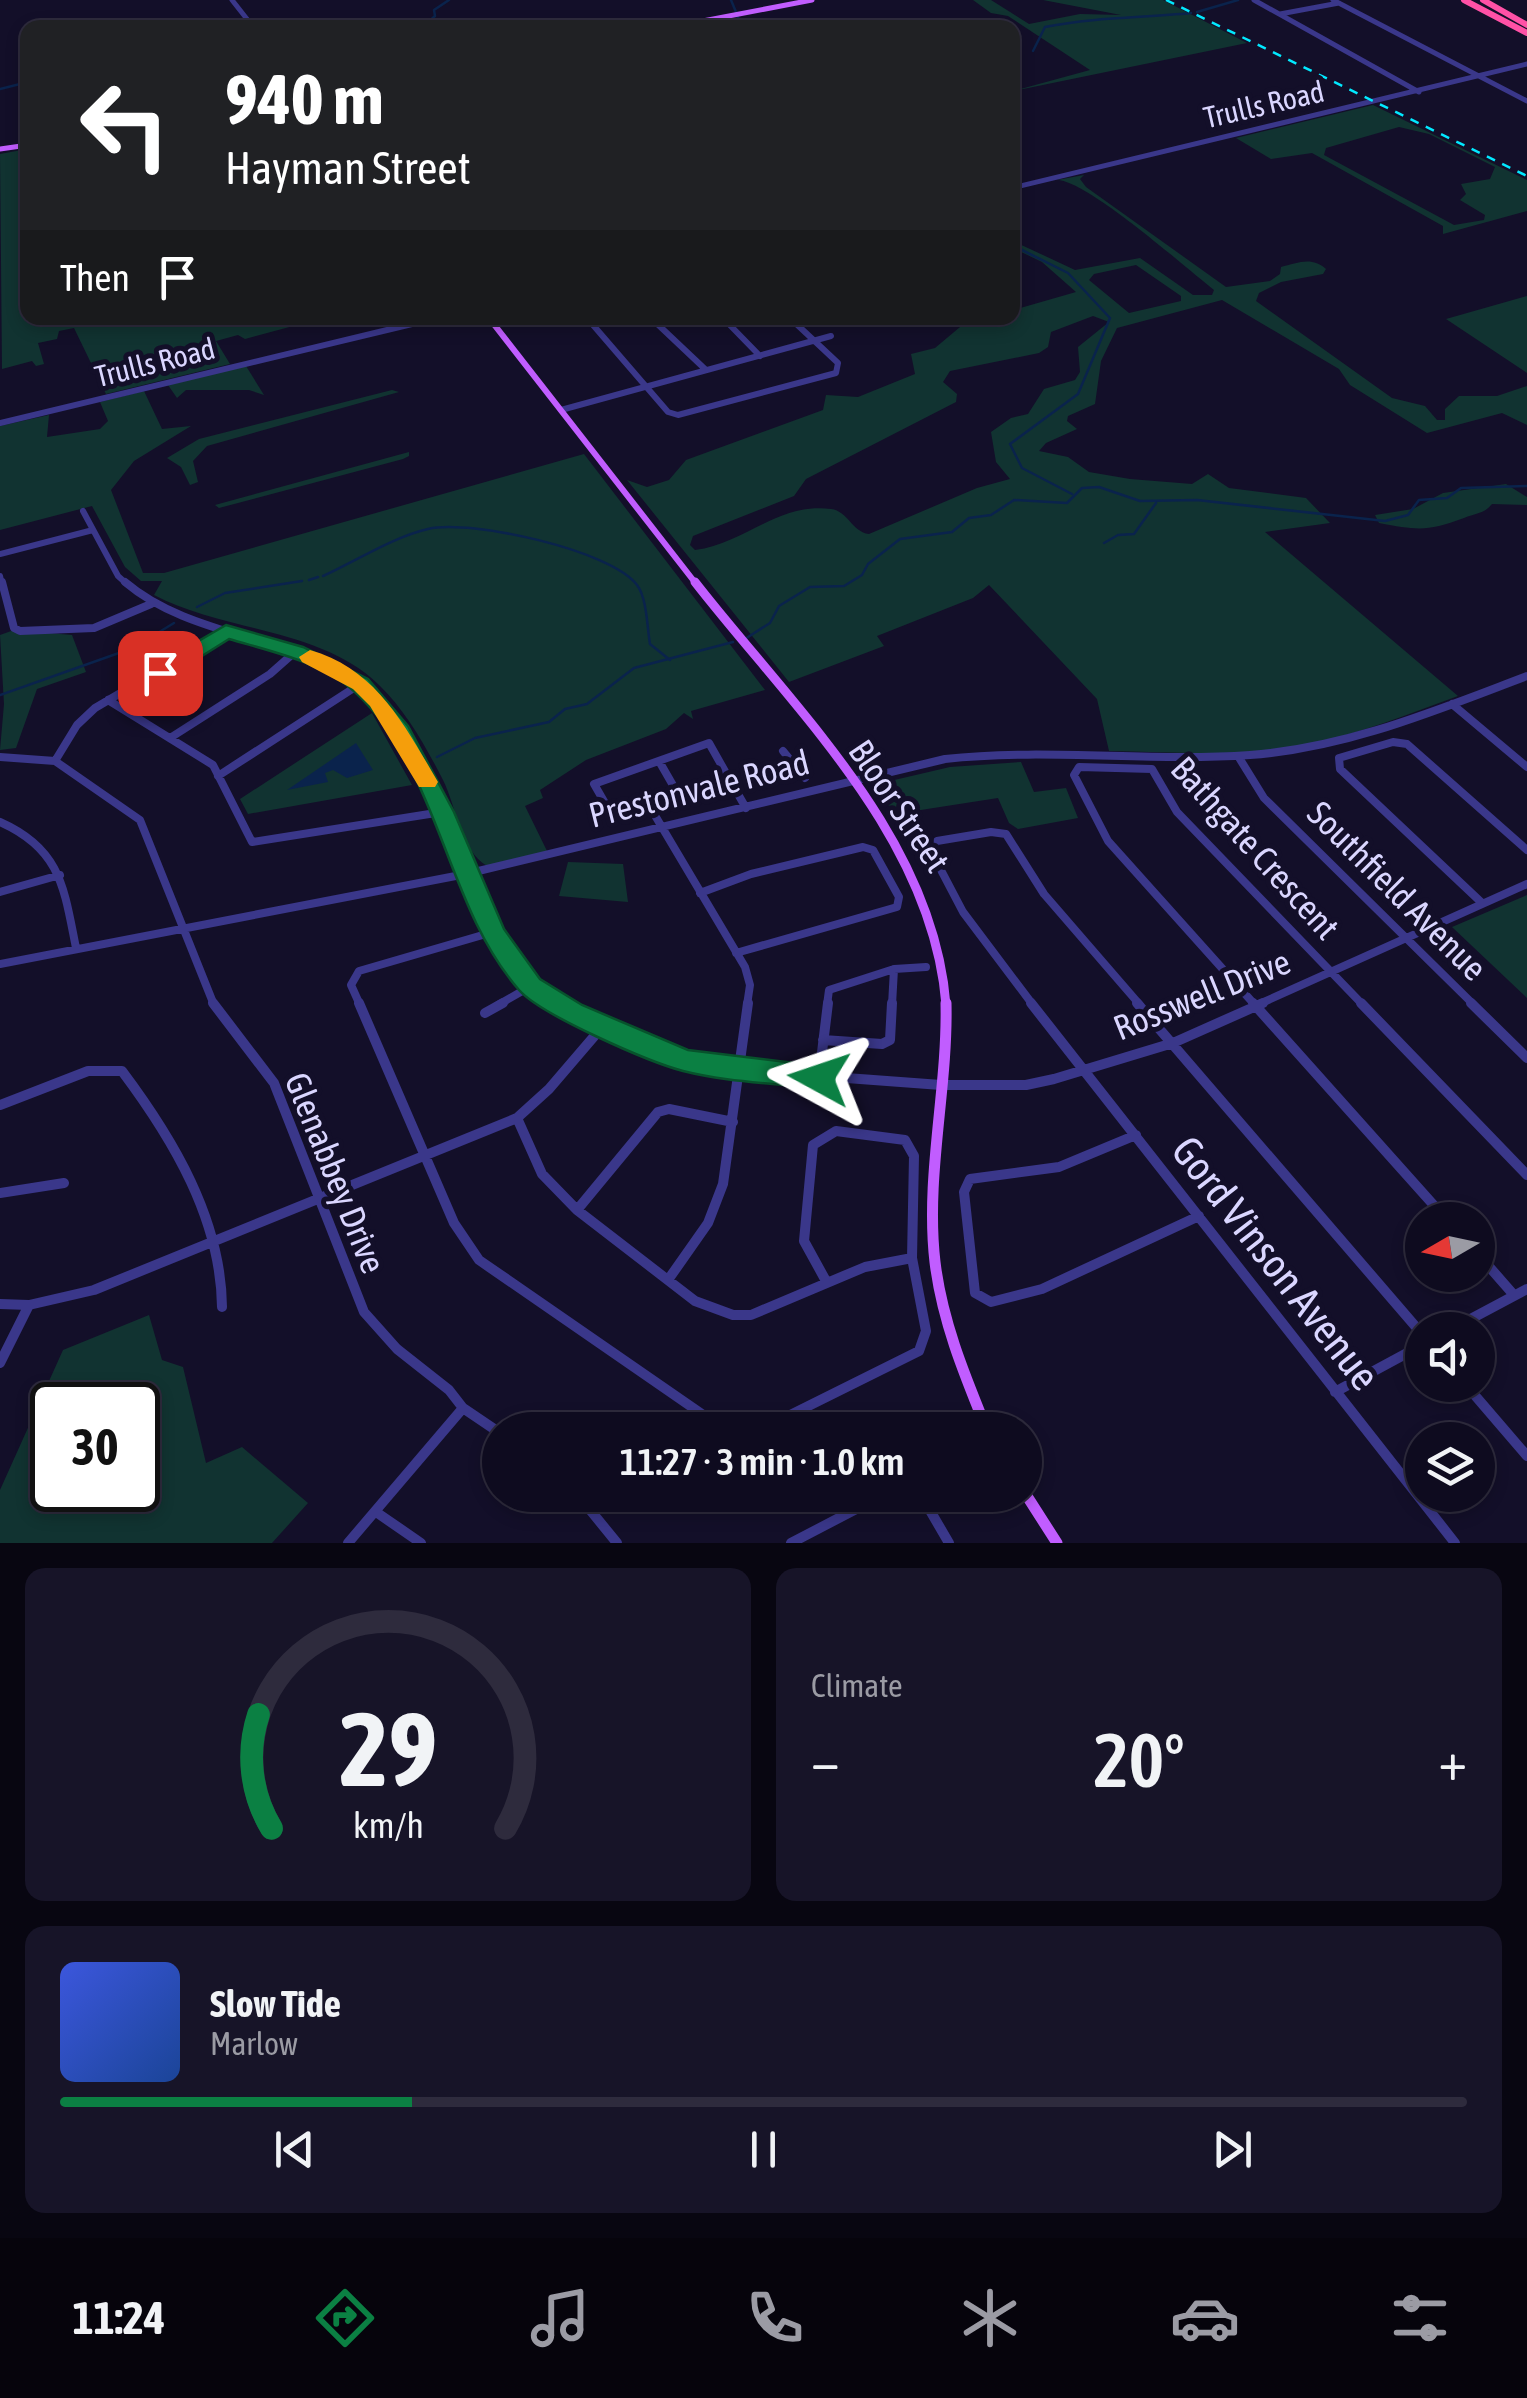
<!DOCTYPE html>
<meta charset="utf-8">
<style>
:root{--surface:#0e0b1f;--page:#171428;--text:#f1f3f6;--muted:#9b9ba4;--line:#2e2b3d;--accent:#0b8043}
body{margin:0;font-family:"Asap Condensed",sans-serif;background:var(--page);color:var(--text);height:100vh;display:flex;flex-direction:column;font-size:38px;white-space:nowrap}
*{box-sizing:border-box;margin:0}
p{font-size:32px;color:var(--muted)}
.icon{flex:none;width:55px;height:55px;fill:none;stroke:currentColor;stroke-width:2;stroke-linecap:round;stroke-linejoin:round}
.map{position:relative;height:1543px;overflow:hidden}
.details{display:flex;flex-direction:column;gap:25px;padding:25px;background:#080611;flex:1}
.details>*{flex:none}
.guide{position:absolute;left:20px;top:20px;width:1000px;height:305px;border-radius:20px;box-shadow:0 5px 15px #0003,0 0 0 2px var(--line);background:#202124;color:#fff;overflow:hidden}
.needle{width:65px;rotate:261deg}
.tools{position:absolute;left:1405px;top:1202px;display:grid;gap:20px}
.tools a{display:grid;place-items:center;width:90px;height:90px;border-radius:50%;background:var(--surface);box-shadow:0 5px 15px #0003,0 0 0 2px var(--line);font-size:50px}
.speed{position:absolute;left:30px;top:1382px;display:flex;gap:20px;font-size:50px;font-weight:700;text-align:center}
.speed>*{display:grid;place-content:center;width:130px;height:130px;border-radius:50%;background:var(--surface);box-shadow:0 5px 15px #0003,0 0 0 2px var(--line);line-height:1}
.speed .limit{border:5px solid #111;border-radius:15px;background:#fff;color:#111}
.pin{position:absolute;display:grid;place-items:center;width:85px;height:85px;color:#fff;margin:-42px;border-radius:20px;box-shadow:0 5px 15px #0006}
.me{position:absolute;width:110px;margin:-55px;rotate:275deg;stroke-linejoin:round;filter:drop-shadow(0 0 8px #0008)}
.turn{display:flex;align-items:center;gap:35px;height:210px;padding:0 40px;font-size:45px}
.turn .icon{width:130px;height:130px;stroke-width:2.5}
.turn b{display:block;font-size:70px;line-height:85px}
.then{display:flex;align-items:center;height:95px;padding:0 40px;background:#0003;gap:20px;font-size:38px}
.big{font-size:75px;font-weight:600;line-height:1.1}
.details .tile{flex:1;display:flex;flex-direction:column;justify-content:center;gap:15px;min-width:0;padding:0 35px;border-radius:20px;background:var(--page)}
.details .dial{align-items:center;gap:0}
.dial svg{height:260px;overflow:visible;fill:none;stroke:var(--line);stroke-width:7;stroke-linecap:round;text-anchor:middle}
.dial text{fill:var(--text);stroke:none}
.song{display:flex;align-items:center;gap:30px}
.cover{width:120px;height:120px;border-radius:15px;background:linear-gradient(135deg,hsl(230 70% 55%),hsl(220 70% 35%))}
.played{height:10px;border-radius:5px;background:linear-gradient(90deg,var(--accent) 25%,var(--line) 25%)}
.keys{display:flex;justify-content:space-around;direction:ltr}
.heat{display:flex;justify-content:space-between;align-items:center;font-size:55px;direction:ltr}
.details .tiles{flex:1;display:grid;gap:25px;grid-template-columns:1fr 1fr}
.tile:last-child{grid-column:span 2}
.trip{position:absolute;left:482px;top:1412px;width:560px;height:100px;border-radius:50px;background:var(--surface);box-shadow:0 5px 15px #0003,0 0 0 2px var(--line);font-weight:600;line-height:100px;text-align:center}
.dock{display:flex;height:160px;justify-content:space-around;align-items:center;background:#06040c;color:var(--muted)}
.dock .icon{width:70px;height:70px}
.dock .current{color:var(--accent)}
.dock b{font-size:45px;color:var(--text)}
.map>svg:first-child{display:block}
</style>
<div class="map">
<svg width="1527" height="1543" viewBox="0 0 1527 1543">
<rect width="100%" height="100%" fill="#130f29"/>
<path fill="#113331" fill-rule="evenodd" d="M 973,0 L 991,0 L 1029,24 L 1080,14 L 1121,15 L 1043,0 L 1163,0 L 1247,43 L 1013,91 L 1090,70 L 1008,16 L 991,13 Z
M 1373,105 L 1527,180 L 1527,211 L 1443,234 L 1443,226 L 1312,153 L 1271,159 L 1236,138 ZM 1399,127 L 1429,134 L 1495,167 L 1490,179 L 1461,184 L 1466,194 L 1460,200 L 1485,215 L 1484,220 L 1454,225 L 1324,155 L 1326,148 Z
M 27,149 L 28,318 L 323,318 L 245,339 L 238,335 L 216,341 L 230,364 L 106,394 L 74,328 L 59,331 L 57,339 L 38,343 L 44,364 L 36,366 L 32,361 L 2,369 L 0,154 Z
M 1084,175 L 1080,179 L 1086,187 L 1226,287 L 1270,281 L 1280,274 L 1281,267 C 1297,263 1312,256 1326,269 L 1323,274 L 1281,282 L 1259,293 L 1256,301 L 1392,398 L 1425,406 L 1437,420 L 1445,420 L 1445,409 L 1459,396 L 1497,396 L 1527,386 L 1527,425 L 1502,413 L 1427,433 L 1350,385 L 1339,369 L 1222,300 L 1117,328 L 1101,361 L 1095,404 L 1068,416 L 1067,421 L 1077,429 L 1046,443 L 1039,451 L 1068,457 L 1089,472 L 1130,479 L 1192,484 L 1208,474 L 1229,488 L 1306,498 L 1330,523 L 1265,532 L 1458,696 C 1409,714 1361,733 1310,744 C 1245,758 1175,752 1109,751 L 1097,699 L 989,585 L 973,598 L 877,636 L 884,646 L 789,682 L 627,480 L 647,487 L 669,480 L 686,460 L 823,410 L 826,395 L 858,397 L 915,374 L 911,354 L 935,348 L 966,322 L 1012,318 L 1013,310 L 1076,292 L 1042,262 L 1013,248 L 1013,241 L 1075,270 L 1140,258 L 1193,295 L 1212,295 L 1214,290 C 1186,268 1087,180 1057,180 ZM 1136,265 L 1181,296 L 1181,301 L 1129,313 L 1089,280 L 1094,274 ZM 1093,316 L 1109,322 L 1078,347 L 1080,372 L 1075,380 L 1044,389 L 1028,414 L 1011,418 L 991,432 L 996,462 L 1010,479 L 977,488 L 869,534 C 852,532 848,511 831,509 C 778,502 744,544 695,550 L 690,545 L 693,536 L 794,496 L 806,479 L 956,402 L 957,394 L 943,382 L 950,371 L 1039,353 L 1048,347 L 1051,332 Z
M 1527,296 L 1527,373 L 1446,319 Z
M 246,366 L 264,395 L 249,390 L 186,390 L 177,398 L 168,385 Z
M 392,390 L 399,392 L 207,446 L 193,461 L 198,482 L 190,485 L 181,467 L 167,458 L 199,439 Z
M 144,391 L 162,429 L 191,426 L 134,461 L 111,490 L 143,573 L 164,573 L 584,454 L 765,690 L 691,711 L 693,719 L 684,713 L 666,729 L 586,760 L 540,790 L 543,798 L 525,806 L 547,851 L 487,866 C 461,851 456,806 443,780 C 426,747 406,711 379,685 C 321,628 224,632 154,595 L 162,581 L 141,581 L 125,567 L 92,506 L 0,530 L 0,426 L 49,415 L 47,437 L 100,429 L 108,421 L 100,402 Z
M 409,452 L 409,456 L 403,459 L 219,508 L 215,505 Z
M 1506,484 L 1527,497 L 1527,505 L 1492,504 C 1484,514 1476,513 1464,518 C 1427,532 1417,530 1379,523 L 1375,515 L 1413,509 L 1443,493 Z
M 14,630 L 72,635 L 86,672 L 37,689 L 16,748 L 0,750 L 4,704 L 0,635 Z
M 372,713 L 412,785 L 248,814 L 240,799 Z
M 1021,762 L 1034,792 L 1066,788 L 1078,818 L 1018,829 L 1009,823 L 998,798 L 895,814 L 873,785 L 950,767 Z
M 568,862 L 623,864 L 628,902 L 559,896 Z
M 1527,895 L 1527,998 L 1452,927 Z
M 149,1315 L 162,1360 L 183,1367 L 206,1463 L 242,1447 L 308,1503 L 272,1543 L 0,1543 L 0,1490 L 63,1350 ZM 52,1405 L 138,1405 L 138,1490 L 52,1490 Z"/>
<path fill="#0a234c" d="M 356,743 L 373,770 L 347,778 L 333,770 L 325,773 L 328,782 L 287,790 Z"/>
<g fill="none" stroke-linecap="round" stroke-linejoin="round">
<path stroke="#0a234c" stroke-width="2.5" d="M 731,0 L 736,12
M 1197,12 L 1238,0
M 737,15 L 742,28
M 422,28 L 435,16 L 434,10 L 449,0
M 1033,51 L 1045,27 C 1095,17 1141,18 1191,13
M 0,89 L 28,82
M 1012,245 L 1068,273 L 1110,318 L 1078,394 L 1010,444 L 1022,468 L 1072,494
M 1104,543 L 1118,535 L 1134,534 L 1156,503
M 323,576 C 356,561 393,537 428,529 C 470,519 611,550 637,585 C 647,598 647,627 650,644 L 670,660
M 309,580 L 318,577
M 197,607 L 225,593 L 302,581
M 745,639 L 770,623 L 779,606 L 810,587 L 844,586 L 862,575 L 868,564 L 900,539 L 952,532 L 969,518 L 991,515 L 1014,500 L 1067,503 L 1082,488 L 1099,487 L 1140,501 L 1197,500 L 1385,521 L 1408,515 L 1419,500 L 1447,498 L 1461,488 L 1527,486
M 0,695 L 133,648 L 174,623
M 437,757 L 475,738 L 549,722 L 565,709 L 587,704 L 634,668 L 733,642"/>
<path stroke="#3a378a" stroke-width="5" d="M 232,0 L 254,28
M 1254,0 L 1419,92
M 1333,0 L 1527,101
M 1280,14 L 1339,3
M 1012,188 L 1527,64"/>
<path stroke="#3a378a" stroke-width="6" d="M 587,318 L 668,412 L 678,415 L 836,373 L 838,363 L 790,318
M 651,318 L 706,370
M 723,318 L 760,356
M 561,410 L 831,336
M 0,423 L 437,318
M 83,511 L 118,576 L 128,585
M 0,554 L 93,530
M 0,576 L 2,585"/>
<path stroke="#3a378a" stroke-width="8" d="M 2,582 L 14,628 L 20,631 L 94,628 L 151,604
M 125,582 C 205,650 333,631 397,726 C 447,801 462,895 514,968 C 526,985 545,995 562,1005
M 108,700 L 213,765 L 252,842 L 442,812
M 1452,704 L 1527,767
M 170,738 L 270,674 L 296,651
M 709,743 L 731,782 L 609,810 L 594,784 Z
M 783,751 L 805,778
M 1238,756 L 1264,798 L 1474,1005
M 0,757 L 55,761 L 140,820 L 214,1005
M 55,761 L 77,725 L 95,708 L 226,631
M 659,761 L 678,794
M 218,776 L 360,684
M 731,782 L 746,808
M 731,782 L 795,767
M 647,802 L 745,967 L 750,985 L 747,1005
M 0,822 C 61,849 64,888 76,948
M 0,892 L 60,875
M 700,893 L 751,874 L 863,847 L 873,850 L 899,897 L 897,907 L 736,953
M 1482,903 L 1340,769 L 1339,758 L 1393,742 L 1407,744 L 1527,850
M 0,964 L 466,874 L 945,759 C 1047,748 1148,762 1250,755 C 1347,748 1437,710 1527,676
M 360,1005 L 351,985 L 359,971 L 493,932
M 498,1005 L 531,986
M 827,1005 L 829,990 L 894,969 L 926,967
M 892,1005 L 894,969
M 1033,1005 L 963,912 L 931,851 L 937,841 L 991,832 L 1006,834 L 1044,894 L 1140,1005
M 1255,1005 L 1108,841 L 1074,775 L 1079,767 L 1152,769 L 1177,812 L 1363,1005
M 1257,1005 L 1527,884"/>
<path stroke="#3a378a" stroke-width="10" d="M 213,1003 L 274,1083 L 364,1312 L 397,1349 L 449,1390 L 463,1408 L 500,1433
M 359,1003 L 454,1223 L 479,1260 L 725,1430
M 558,1003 L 685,1061 L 737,1070 L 941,1085 L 1026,1085 L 1054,1079 L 1173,1043 L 1263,1003
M 1031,1003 L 1455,1543
M 1137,1003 L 1422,1334
M 1253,1003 L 1447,1220
M 1361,1003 L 1527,1175
M 1471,1003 L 1527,1058
M 485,1013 L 503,1003
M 823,1040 L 882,1044 L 890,1040 L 892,1003
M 819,1077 L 828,1003
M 0,1105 L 88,1071 L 122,1071 C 173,1139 221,1219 222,1307
M 517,1118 L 542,1174 L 577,1210 L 695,1301 L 733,1315 L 751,1315 L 865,1267 L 912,1258
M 1136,1135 L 1059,1167 L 970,1179 L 964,1192 L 975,1293 L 991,1302 L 1042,1289 L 1199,1216
M 0,1193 L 64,1183
M 577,1210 L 658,1112 L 669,1109 L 733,1122
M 1478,1254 L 1513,1294
M 668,1280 L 708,1223 L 723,1184 L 748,1003
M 0,1304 L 29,1305 L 94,1290 L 517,1118 L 549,1089 L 603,1026
M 1450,1330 L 1527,1289
M 0,1363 L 29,1305
M 1466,1385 L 1527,1456
M 1335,1392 L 1422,1345
M 760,1430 L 919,1351 L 926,1331 L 912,1258 L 914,1156 L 905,1140 L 836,1131 L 813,1145 L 804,1241 L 826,1281
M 578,1495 L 617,1543
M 921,1495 L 949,1543
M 376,1512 L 421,1543
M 348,1543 L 463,1408
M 791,1543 L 883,1495"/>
<path stroke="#c15dff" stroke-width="5" d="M 666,28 L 812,0
M 0,149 L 28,145"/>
<path stroke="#c15dff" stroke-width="6" d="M 489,318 L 697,585"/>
<path stroke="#c15dff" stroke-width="9" d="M 695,582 C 794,709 933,837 946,1005"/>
<path stroke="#c15dff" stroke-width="11" d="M 946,1003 C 948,1089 925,1176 935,1262 C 942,1321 965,1376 987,1430
M 1025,1493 L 1057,1543"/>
<path stroke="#ff51a6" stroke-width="6" d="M 1464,0 L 1527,33
M 1483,0 L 1527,25"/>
<path stroke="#02e9ff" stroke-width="2.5" stroke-dasharray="9 8" stroke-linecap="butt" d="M 1166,0 L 1527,176"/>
</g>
<path fill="#0b8043" stroke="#07532c" stroke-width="2.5" d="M 226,625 L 303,647 L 368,679 L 408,726 L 454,812 L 504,929 L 540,979 L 582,1005 L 688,1050 L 819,1066 L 828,1070 L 832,1078 L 828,1085 L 819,1089 C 775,1083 726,1082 683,1071 C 649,1062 541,1015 519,990 C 444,904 441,771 355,692 C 323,662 269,651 229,639 L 167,678 L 152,678 L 152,668 Z"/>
<path fill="#f59e0b" d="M 310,650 C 377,669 405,726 438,782 L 435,787 L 419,787 L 370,706 L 353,689 L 302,662 L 299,657 Z"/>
<g text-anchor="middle" stroke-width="10" stroke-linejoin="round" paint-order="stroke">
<g font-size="30" fill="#dad6ff" stroke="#130f29">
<text transform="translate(1264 105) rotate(-13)" y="10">Trulls Road</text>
<text transform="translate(155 363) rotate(-14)" y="10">Trulls Road</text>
</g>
<g font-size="35" fill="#dad6ff" stroke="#130f29">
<text transform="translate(699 789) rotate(-14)" y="12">Prestonvale Road</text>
<text transform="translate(899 806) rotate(56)" y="12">Bloor Street</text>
<text transform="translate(1255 848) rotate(48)" y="12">Bathgate Crescent</text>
<text transform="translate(1397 891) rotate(45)" y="12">Southfield Avenue</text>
<text transform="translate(1202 995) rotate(-22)" y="12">Rosswell Drive</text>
<text transform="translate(335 1173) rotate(68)" y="12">Glenabbey Drive</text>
</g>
<g font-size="42" fill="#dad6ff" stroke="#130f29">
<text transform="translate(1276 1263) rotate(52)" y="15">Gord Vinson Avenue</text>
</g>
</g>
</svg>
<div class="tools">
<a><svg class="needle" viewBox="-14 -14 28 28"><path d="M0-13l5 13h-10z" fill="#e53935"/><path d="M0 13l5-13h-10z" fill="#9b9ba4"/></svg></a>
<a><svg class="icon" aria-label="sound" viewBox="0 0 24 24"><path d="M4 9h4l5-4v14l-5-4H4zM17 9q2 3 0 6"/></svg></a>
<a><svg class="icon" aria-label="layers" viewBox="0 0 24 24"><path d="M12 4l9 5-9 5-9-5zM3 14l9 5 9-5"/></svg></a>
</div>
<div class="speed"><div class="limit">30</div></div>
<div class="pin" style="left:160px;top:673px;background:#d93025"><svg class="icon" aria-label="arrive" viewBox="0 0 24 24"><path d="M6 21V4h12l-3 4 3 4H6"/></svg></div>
<svg class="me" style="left:819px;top:1078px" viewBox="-20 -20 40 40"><path d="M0-17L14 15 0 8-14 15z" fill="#0b8043" stroke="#fff" stroke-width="4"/></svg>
<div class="trip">11:27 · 3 min · 1.0 km</div>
<div class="guide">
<div class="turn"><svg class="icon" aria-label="left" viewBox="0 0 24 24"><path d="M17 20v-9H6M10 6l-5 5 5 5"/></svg><div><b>940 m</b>Hayman Street</div></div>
<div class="then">Then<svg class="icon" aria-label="arrive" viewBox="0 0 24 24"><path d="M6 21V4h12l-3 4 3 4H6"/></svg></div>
</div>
</div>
<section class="details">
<div class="tiles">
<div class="tile dial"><svg viewBox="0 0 100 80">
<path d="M14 69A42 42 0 1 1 86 69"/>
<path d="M14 69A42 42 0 0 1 10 34" stroke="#0b8043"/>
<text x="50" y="56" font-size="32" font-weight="700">29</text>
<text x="50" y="72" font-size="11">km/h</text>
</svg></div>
<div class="tile"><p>Climate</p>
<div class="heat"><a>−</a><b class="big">20°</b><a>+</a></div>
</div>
<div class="tile">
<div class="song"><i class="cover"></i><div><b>Slow Tide</b><p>Marlow</p></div></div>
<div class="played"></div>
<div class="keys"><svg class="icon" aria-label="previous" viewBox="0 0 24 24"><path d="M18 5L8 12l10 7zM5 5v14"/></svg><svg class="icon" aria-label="pause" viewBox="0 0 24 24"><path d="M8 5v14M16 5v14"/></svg><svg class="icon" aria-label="next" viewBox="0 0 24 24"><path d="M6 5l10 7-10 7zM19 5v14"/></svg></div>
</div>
</div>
</section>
<nav class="dock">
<b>11:24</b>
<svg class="icon current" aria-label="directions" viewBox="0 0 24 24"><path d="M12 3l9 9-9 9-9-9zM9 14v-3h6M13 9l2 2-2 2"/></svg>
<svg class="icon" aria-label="music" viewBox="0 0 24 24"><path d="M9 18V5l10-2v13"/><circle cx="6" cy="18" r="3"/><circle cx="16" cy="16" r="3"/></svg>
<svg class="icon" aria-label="phone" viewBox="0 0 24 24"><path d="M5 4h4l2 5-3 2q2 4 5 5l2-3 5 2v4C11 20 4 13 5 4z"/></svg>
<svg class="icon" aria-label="climate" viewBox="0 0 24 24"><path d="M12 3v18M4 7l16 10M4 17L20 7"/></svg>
<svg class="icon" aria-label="car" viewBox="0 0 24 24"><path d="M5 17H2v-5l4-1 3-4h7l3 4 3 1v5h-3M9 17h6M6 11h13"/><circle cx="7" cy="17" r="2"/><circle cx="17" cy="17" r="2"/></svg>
<svg class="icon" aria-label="filters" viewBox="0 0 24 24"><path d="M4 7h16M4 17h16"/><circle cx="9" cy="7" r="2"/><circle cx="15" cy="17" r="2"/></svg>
</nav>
